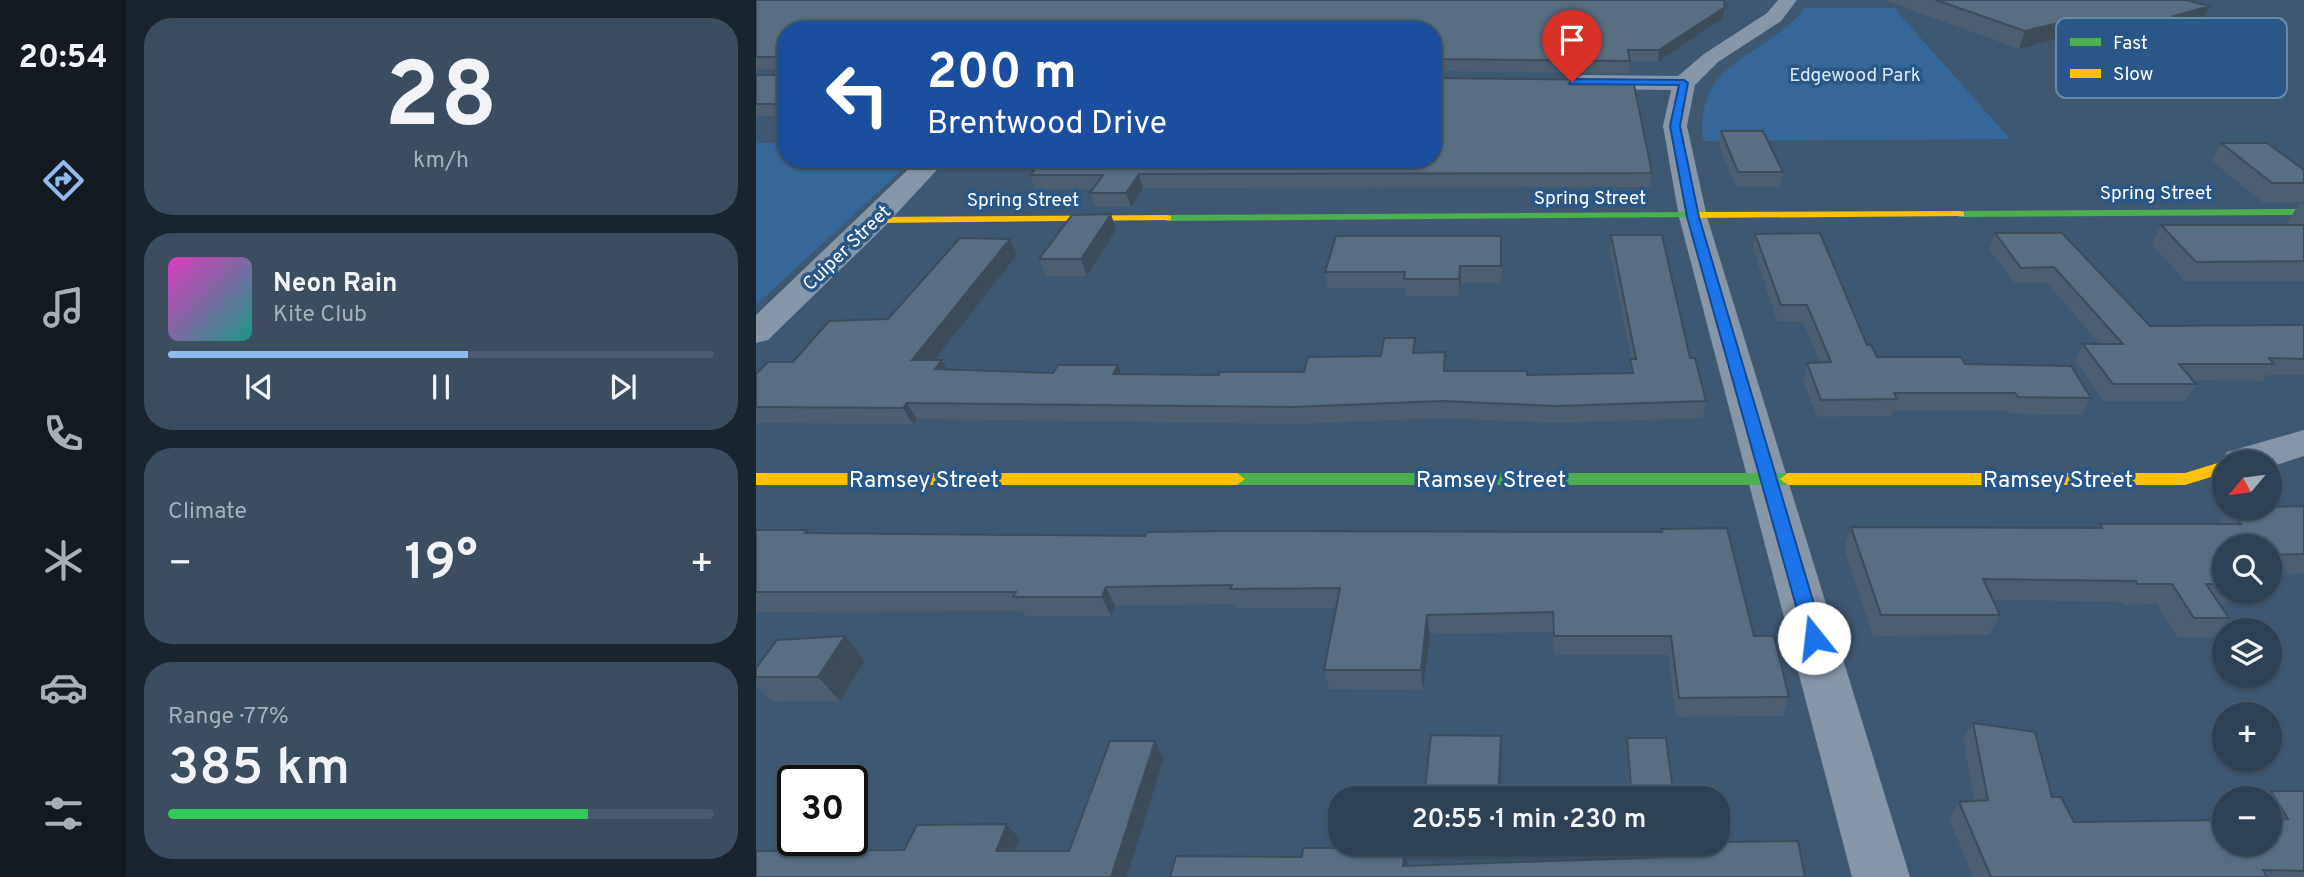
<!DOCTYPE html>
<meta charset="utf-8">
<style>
:root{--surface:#2f4255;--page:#3b4d5f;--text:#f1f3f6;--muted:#a7b0b9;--line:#4a5b6c;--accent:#90b9f0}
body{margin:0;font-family:Overpass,sans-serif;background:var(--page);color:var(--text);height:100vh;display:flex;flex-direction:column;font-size:26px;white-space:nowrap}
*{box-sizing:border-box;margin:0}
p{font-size:23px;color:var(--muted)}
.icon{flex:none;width:38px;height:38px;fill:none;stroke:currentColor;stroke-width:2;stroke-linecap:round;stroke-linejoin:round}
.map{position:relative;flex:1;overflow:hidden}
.side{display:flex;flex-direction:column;gap:18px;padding:18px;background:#1a242f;width:630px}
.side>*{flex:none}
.banner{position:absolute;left:21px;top:21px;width:665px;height:147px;border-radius:28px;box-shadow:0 2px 5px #0004,0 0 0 2px var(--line);background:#1a4fa0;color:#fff;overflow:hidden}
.needle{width:46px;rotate:241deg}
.tools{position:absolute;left:1456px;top:450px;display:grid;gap:14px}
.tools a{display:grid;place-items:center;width:70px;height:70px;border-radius:50%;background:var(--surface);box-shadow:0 2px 5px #0004,0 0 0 2px var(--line);font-size:35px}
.speed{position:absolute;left:21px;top:765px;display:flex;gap:14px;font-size:35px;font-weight:700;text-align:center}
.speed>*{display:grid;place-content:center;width:91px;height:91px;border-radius:50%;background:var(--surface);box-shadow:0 2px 5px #0004,0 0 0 2px var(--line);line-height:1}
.speed .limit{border:4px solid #111;border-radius:10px;background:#fff;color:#111}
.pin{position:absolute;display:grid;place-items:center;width:60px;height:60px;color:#fff;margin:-72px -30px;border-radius:50% 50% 50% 0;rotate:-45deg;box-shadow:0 0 7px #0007}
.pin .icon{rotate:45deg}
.me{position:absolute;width:77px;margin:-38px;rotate:344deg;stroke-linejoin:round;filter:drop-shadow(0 0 5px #0008)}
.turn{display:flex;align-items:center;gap:24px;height:147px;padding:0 35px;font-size:32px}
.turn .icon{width:91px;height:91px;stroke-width:2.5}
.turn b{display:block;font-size:49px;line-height:60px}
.big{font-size:52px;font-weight:600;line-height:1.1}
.side .card{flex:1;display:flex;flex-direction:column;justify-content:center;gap:10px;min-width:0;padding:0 24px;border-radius:28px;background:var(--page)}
.side .dial{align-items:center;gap:0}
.dial b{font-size:91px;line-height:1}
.song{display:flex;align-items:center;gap:21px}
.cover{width:84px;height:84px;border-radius:10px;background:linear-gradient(135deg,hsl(310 70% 55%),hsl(170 70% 35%))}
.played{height:7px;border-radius:4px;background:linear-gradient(90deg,var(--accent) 55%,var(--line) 55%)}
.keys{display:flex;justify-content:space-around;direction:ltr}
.heat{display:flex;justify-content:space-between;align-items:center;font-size:38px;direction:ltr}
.charge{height:10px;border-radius:5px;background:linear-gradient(90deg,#34c759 77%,var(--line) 0)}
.trip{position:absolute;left:572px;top:786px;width:402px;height:70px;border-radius:28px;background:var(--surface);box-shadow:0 2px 5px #0004,0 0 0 2px var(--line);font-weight:600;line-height:70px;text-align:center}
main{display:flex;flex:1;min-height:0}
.tabs{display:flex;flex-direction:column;width:126px;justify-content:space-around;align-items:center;background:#131a22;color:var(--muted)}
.tabs .icon{width:49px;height:49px}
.tabs .on{color:var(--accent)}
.tabs b{font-size:32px;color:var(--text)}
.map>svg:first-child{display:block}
</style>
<main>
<nav class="tabs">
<b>20:54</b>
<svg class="icon on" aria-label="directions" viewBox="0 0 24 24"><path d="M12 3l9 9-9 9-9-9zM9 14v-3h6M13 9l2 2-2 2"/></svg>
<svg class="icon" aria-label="music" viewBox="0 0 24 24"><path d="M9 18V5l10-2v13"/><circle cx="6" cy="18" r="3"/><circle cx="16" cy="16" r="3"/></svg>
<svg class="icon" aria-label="phone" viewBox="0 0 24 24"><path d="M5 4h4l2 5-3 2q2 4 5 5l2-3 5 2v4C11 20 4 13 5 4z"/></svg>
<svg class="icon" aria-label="climate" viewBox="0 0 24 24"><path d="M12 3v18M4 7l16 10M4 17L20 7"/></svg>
<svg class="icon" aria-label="car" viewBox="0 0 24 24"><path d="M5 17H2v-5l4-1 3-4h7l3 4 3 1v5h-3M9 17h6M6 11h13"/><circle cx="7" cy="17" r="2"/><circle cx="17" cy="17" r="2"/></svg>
<svg class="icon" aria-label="filters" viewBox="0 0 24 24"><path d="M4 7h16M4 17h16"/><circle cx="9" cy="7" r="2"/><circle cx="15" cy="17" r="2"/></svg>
</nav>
<section class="side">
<div class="card dial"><b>28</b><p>km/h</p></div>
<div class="card">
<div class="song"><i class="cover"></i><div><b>Neon Rain</b><p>Kite Club</p></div></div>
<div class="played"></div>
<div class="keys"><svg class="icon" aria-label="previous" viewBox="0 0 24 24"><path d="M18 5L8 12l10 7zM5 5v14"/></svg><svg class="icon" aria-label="pause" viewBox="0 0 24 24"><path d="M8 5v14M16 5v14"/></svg><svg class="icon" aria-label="next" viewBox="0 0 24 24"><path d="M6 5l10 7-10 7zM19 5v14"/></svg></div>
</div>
<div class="card"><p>Climate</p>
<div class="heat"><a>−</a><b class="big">19°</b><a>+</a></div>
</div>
<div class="card"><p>Range · 77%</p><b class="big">385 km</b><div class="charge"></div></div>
</section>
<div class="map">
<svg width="1548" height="877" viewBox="0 0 1548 877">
<rect width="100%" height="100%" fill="#3f5871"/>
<path fill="#356799" d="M 1049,8 L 1138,8 L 1254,139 L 947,141 C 939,58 1007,60 1049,8 Z
M 0,143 L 30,143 L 30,159 L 158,159 L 0,305 Z"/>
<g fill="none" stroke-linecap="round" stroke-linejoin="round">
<path fill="#8696a7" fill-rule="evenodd" d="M 1022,0 L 1041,0 L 1025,21 L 962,62 L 939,85 L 931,126 L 951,217 L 1154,877 L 1096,877 L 923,217 L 907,126 L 915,90 L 826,89 L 815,82 L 826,75 L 922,76 L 948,54 L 1011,13 Z
M 163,159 L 191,159 L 129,226 L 12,340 L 0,343 L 0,315 Z
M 1548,430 L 1548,456 L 1514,467 L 1514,462 L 1468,462 L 1468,467 L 1465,462 L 1471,452 Z"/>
<path fill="#4caf50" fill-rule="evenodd" d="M 1548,209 L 1548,215 L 1204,217 L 1198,214 L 1204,211 Z
M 939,212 L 945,215 L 943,217 L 411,221 L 405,218 L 411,215 Z
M 481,473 L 1032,473 L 1040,479 L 1032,485 L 481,485 L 473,479 Z"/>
<path fill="#ffc107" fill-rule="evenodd" d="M 1204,211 L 1208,212 L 1208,216 L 939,218 L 933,215 L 939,212 Z
M 411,215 L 415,216 L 415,220 L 119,223 L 113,220 L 119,217 Z
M 1468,461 L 1470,462 L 1468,473 L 1429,485 L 1032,485 L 1024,479 L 1032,473 L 1429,473 Z
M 0,473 L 481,473 L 489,479 L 481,485 L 0,485 Z"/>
</g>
<path fill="#4c5e6f" d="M 0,0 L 969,7 L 967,18 L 902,62 L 874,62 L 873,73 L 677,71 L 677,30 L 30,30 L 30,116 L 0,116 L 0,75 L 25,75 L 25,69 L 0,69 Z
M 1128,0 L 1430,0 L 1453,6 L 1445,24 L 1433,27 L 1522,54 L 1512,72 L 1456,92 L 1300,39 L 1263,49 Z
M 965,131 L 1027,172 L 1024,187 L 980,187 L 963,146 Z
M 1465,143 L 1548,170 L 1548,202 L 1506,202 L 1456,161 Z
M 288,159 L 896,173 L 895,187 L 387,188 L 375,207 L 339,207 L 334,193 L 337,189 L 279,189 L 274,175 Z
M 1543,204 L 1548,204 L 1548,281 L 1429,281 L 1395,244 L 1405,225 L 1534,225 L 1531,223 Z
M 360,230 L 331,276 L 290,276 L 283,259 Z
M 1239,233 L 1306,233 L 1394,326 L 1548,325 L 1548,375 L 1511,375 L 1507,381 L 1437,380 L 1440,384 L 1430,401 L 1348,401 L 1319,361 L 1327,344 L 1344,344 L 1291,283 L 1259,283 L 1233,249 Z
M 999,234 L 1111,345 L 1121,357 L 1209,364 L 1335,398 L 1326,415 L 1254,414 L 1252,410 L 1138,410 L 1135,416 L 1061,417 L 1047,380 L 1051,363 L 1064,362 L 1047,322 L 1021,321 L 997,249 Z
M 855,235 L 934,358 L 950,401 L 947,418 L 800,423 L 687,418 L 542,424 L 161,419 L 157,424 L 0,423 L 0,374 L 37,362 L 132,319 L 254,239 L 261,255 L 178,360 L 186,360 L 191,369 L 297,373 L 463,375 L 548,372 L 625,356 L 660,353 L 690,371 L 771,375 L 873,373 L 874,359 L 875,359 L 854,251 Z
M 746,252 L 745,283 L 705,283 L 704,296 L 649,296 L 649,288 L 572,288 L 569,272 Z
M 1548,506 L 1548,574 L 1514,575 L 1514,546 L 1468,546 L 1468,592 L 1479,592 L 1468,604 L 1464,604 L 1473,618 L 1457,638 L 1422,638 L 1401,604 L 1367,605 L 1366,602 L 1237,600 L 1244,615 L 1233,635 L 1117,636 L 1088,548 L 1095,527 L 1342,528 L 1344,524 L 1462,524 L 1473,508 Z
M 905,529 L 998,636 L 1033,697 L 1027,716 L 920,717 L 912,655 L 798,655 L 797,632 L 674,634 L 667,690 L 573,689 L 568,670 L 580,608 L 481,608 L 480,604 L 359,606 L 355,616 L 269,616 L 266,611 L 0,612 L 0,530 L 54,533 L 389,536 L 905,532 Z
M 89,636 L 109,661 L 84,701 L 17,702 L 0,685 L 0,668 Z
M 1217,723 L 1296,797 L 1318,822 L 1514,844 L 1514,798 L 1507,798 L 1515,791 L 1548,791 L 1548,877 L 1217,877 L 1193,818 L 1203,802 L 1218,801 L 1207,739 Z
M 871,738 L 918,798 L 874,798 L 870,747 Z
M 941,844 L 1049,877 L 414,877 L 546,857 L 649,848 L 652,866 L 938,856 Z"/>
<path fill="#3e4c5a" d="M 1453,6 L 1445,24 L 1432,27 L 1426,39 L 1418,16 Z
M 969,7 L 967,18 L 902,62 L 903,50 Z
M 1307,22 L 1300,39 L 1263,49 L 1269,31 Z
M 1522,54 L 1512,72 L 1456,92 L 1466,73 Z
M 383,174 L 387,188 L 375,207 L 370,193 Z
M 355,214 L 360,230 L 331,276 L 325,259 Z
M 254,239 L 261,255 L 166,376 L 156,360 Z
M 704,266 L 705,283 L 704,296 L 703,279 Z
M 186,360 L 195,377 L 179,369 Z
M 362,365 L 368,381 L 357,374 Z
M 151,403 L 161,419 L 157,424 L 147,408 Z
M 350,587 L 359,606 L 355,616 L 346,597 Z
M 671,615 L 674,634 L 667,690 L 665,670 Z
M 89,636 L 109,661 L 84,701 L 62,677 Z
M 745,736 L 746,753 L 744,798 L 742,798 Z
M 399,741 L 408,758 L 371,877 L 355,877 Z
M 251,824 L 264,840 L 253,867 L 240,851 Z
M 649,848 L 652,864 L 651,877 L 647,866 Z"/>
<path fill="#586d81" stroke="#3e4c5a" stroke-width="2" d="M 0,0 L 968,0 L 969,7 L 903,50 L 872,50 L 874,61 L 677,59 L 677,30 L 30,30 L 30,104 L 0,104 L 0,75 L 25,75 L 26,57 L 0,57 Z
M 1180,0 L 1430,0 L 1453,6 L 1418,16 L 1434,21 L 1424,24 L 1522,54 L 1466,73 L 1307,22 L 1269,31 Z
M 677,78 L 877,80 L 896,173 L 383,174 L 370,193 L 334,193 L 347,175 L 274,175 L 288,159 L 677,159 Z
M 965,131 L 1007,131 L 1027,172 L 982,172 Z
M 1465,143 L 1511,143 L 1548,170 L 1548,183 L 1516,183 Z
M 355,214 L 325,259 L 283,259 L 316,215 Z
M 1405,225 L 1548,225 L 1548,261 L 1440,262 Z
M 1064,233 L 1111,345 L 1115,345 L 1121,357 L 1205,357 L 1209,364 L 1315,366 L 1335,398 L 1262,397 L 1259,393 L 1138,393 L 1141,399 L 1065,400 L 1051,363 L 1075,362 L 1051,305 L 1025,305 L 999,234 Z
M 1239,233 L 1306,233 L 1394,326 L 1548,325 L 1548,359 L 1513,358 L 1518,364 L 1423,364 L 1440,384 L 1357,384 L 1327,344 L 1367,344 L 1298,267 L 1265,268 Z
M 855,235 L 906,235 L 934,358 L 939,358 L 950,401 L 801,406 L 686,401 L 538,407 L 151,403 L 147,408 L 0,407 L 0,374 L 12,362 L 37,362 L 73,321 L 132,319 L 204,238 L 254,239 L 156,360 L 186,360 L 179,369 L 297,373 L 302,365 L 362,365 L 357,374 L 463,375 L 464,372 L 548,372 L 552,357 L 625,356 L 628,338 L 659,338 L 657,353 L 689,352 L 688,371 L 771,371 L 771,375 L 877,373 L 874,359 L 880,359 Z
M 580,236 L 745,236 L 745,266 L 704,266 L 703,279 L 648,279 L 649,272 L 569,272 Z
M 1548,506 L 1548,554 L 1514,555 L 1514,546 L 1468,546 L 1468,556 L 1464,556 L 1468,561 L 1468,584 L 1450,584 L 1473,618 L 1438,618 L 1416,584 L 1381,584 L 1380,581 L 1227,579 L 1244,615 L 1125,615 L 1095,527 L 1346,528 L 1344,524 L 1485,524 L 1473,508 Z
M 971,528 L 998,636 L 1018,636 L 1033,697 L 923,698 L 915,636 L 798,636 L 797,612 L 671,615 L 665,670 L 568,670 L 584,588 L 474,589 L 476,585 L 350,587 L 346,597 L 257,597 L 260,592 L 0,592 L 0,530 L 52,530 L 49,533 L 389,536 L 391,532 L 471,531 L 906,532 L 905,529 Z
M 89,636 L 62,677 L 0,677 L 0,668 L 21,640 Z
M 1217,723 L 1279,732 L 1296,797 L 1305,797 L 1318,822 L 1468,820 L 1468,844 L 1514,844 L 1514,820 L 1532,819 L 1515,791 L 1548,791 L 1548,871 L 1507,870 L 1511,877 L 1235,877 L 1203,802 L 1232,800 Z
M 675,735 L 745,736 L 742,798 L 668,798 Z
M 871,738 L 910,738 L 918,798 L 876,798 Z
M 354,741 L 399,741 L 355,877 L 0,877 L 0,851 L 148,850 L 161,825 L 251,824 L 240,851 L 313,851 Z
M 1042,841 L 1049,877 L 414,877 L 420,856 L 546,857 L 547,848 L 649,848 L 647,866 L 942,856 L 941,844 L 962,844 L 962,842 Z"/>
<path fill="#1a73e8" stroke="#114b97" stroke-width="2" d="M 816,79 L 928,80 L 932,83 L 924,126 L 943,217 L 1068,638 L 1065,644 L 1051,644 L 1049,638 L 931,217 L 914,126 L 923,85 L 813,84 Z"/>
<g text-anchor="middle" stroke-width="7" stroke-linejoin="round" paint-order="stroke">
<g font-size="19" fill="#d9e8f7" stroke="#295787">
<text x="1099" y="81">Edgewood Park</text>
</g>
<g font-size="19" fill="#fff" stroke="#295787">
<text x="1400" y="199">Spring Street</text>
<text x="834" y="204">Spring Street</text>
<text x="267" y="206">Spring Street</text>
<text transform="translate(90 247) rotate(-44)" y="7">Cuiper Street</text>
</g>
<g font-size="23" fill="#fff" stroke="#295787">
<text x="168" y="487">Ramsey Street</text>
<text x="735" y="487">Ramsey Street</text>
<text x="1302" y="487">Ramsey Street</text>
</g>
</g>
<rect x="1300" y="18" width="231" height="80" rx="10" fill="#295787" stroke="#6989ab" stroke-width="2"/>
<rect x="1314" y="38" width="31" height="8" fill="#4caf50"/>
<rect x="1314" y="69" width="31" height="9" fill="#ffc107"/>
<g font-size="19" fill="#fff">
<text x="1357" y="49">Fast</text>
<text x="1357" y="80">Slow</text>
</g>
</svg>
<div class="tools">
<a><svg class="needle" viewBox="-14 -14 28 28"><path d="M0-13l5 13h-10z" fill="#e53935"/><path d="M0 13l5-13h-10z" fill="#a7b0b9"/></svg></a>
<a><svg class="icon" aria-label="search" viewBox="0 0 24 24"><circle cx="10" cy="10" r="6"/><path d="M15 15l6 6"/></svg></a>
<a><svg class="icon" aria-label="layers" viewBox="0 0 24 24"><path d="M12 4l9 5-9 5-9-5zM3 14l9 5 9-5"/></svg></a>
<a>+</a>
<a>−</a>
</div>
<div class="speed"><div class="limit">30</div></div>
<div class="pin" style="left:816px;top:82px;background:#d93025"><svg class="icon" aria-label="arrive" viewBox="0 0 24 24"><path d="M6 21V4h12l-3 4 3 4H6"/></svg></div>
<svg class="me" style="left:1058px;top:638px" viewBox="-20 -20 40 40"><circle r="19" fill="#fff"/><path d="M0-13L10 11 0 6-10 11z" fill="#1a73e8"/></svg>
<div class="trip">20:55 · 1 min · 230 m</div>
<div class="banner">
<div class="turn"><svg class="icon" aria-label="left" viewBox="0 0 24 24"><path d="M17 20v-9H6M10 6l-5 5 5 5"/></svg><div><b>200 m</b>Brentwood Drive</div></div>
</div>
</div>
</main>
